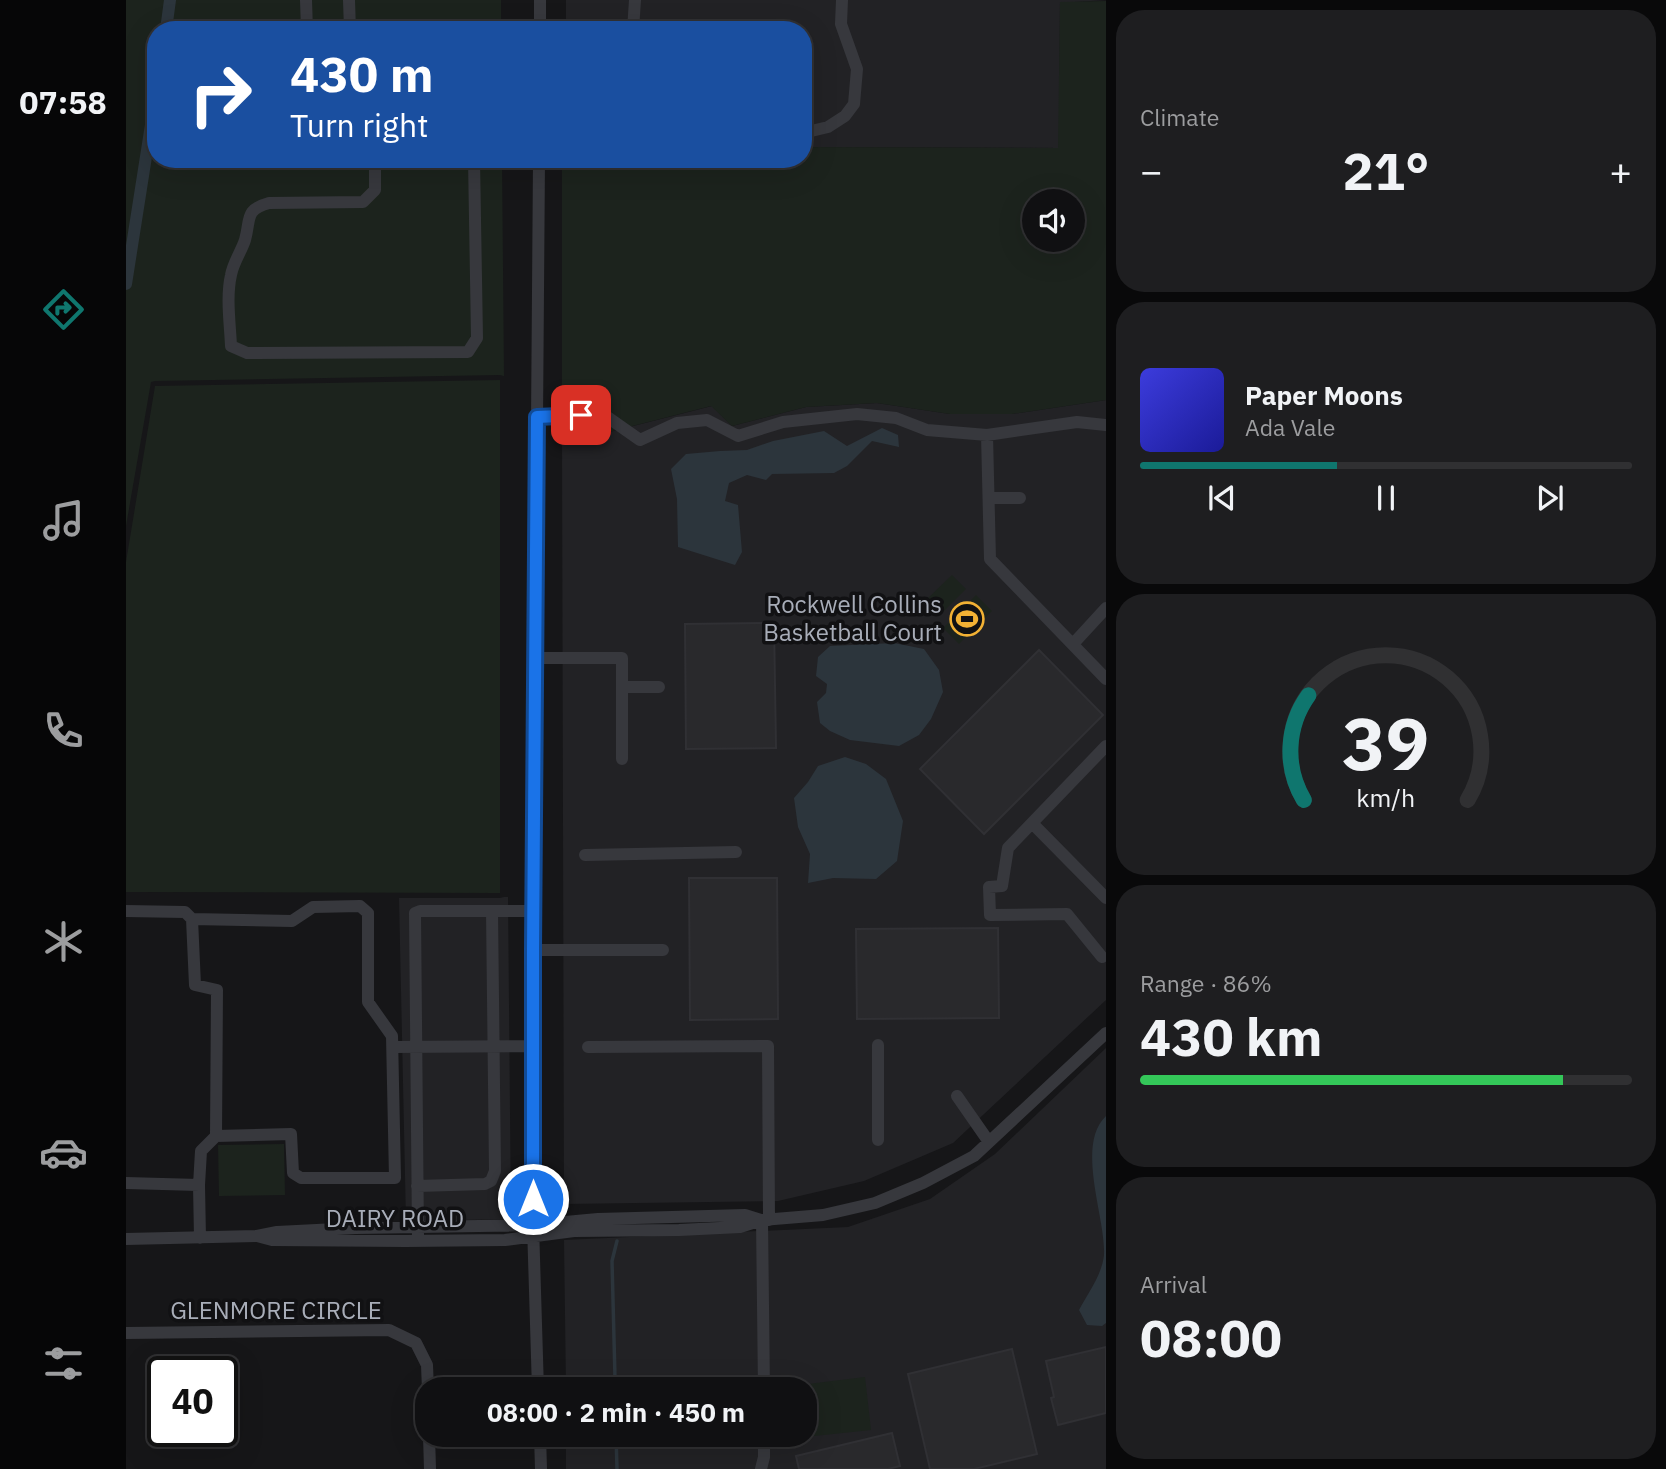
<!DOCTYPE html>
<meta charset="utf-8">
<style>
:root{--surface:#101012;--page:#1e1e20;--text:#f1f3f6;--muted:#9c9d9f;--line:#303032;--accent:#0f766e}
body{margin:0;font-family:"IBM Plex Sans",sans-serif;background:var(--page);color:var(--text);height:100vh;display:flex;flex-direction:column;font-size:26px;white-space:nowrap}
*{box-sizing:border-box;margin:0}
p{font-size:23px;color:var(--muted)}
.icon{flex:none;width:38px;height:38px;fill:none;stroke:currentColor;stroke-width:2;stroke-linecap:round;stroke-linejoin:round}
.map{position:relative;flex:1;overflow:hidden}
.details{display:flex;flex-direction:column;gap:10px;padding:10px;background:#09090a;width:560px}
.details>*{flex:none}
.top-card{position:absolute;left:21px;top:21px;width:665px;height:147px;border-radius:28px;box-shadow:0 7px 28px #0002,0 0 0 2px var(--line);background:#1a4fa0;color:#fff;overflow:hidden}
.controls{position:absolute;left:896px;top:189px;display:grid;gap:14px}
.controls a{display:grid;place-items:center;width:63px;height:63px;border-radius:50%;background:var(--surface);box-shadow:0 7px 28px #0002,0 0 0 2px var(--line);font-size:35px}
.speed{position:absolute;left:21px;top:1356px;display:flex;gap:14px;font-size:35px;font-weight:700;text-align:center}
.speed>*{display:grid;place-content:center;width:91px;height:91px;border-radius:50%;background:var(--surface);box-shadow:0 7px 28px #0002,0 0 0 2px var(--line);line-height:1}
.speed .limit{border:4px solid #111;border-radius:10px;background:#fff;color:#111}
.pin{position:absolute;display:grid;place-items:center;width:60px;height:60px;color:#fff;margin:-30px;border-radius:14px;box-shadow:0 4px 10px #0006}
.me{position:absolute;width:77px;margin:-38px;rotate:0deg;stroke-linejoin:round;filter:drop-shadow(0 0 5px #0008)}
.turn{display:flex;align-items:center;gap:24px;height:147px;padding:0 28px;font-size:32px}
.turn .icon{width:91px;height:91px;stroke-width:2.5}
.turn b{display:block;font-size:49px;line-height:60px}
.big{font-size:52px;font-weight:800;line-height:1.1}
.details .tile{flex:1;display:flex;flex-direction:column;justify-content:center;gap:10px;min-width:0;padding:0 24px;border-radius:28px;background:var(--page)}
.details .dial{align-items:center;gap:0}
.dial svg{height:182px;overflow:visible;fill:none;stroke:var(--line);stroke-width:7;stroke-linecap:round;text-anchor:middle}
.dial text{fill:var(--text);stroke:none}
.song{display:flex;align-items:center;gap:21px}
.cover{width:84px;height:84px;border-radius:10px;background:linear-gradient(135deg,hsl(240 70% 55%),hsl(240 70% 35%))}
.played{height:7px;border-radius:4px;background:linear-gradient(90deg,var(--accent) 40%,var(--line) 40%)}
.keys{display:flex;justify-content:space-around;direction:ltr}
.heat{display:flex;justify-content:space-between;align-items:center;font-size:38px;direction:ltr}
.charge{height:10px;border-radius:5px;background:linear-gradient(90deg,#34c759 86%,var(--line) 0)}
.trip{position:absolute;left:289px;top:1377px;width:402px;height:70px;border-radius:28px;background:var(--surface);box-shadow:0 7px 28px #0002,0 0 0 2px var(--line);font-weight:800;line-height:70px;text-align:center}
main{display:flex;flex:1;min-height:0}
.tabs{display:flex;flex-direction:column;width:126px;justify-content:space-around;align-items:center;background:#060607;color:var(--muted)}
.tabs .icon{width:49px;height:49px}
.tabs .selected{color:var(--accent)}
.tabs b{font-size:32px;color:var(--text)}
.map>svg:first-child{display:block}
</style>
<main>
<nav class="tabs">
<b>07:58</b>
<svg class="icon selected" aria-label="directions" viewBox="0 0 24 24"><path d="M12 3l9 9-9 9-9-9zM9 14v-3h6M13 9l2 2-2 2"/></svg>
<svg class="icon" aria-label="music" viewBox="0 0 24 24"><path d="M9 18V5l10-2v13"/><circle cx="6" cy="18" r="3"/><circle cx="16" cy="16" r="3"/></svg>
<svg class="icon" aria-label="phone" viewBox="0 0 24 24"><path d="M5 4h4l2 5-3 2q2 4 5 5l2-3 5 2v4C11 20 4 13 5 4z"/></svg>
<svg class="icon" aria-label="climate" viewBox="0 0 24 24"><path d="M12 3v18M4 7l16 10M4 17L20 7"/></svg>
<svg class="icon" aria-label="car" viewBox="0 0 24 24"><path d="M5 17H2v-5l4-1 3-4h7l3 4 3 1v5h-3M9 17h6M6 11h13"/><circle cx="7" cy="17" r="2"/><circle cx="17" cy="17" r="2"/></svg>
<svg class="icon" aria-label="filters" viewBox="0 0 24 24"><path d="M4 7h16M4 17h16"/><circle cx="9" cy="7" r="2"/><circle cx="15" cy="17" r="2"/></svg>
</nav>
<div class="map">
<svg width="980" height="1469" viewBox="0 0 980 1469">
<rect width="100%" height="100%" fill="#161618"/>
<path fill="#222225" d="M 440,0 L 980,0 L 934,3 L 933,148 L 677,147 L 677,30 L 440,30 Z
M 980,400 L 980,1000 L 827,1143 L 738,1181 L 652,1201 L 438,1204 L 436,444 L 586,406 L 606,426 L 680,407 L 751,403 L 824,414 L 886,414 Z
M 378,897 L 382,897 L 385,1219 L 280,1221 L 273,898 L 374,898 Z
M 980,1048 L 980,1469 L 440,1469 L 440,1435 L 679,1435 L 679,1390 L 440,1389 L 438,1240 L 722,1227 L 804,1199 L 869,1154 Z"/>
<path fill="#1c231d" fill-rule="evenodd" d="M 0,0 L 375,0 L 375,30 L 30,30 L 30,159 L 376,159 L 378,376 L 374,375 L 29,381 L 25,382 L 0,526 Z
M 980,1 L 980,400 L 886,414 L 824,414 L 751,403 L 680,407 L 606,426 L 585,406 L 436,444 L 436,159 L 677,159 L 677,147 L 932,148 L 934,2 ZM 908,201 L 947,201 L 947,240 L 908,240 Z
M 374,380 L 374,893 L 0,892 L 0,562 L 29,386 Z
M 826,575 L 840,589 L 814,615 L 800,600 Z
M 850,595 L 866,611 L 833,644 L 817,628 Z
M 158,1144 L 159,1195 L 93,1196 L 92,1145 Z
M 739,1377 L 745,1430 L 688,1436 L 682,1384 Z"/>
<path fill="#2c353c" d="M 756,428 L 772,435 L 773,447 L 746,441 L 721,466 L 708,473 L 646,474 L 640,480 L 621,475 L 603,483 L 599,501 L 612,505 L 616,552 L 609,565 L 552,547 L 551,499 L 545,469 L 560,454 L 594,451 L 621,450 L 647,441 L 698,431 L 721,446 Z
M 768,643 L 798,649 L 813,670 L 817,692 L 805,719 L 793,735 L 773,746 L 724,740 L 704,731 L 694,723 L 691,702 L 700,693 L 701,684 L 690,676 L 692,657 L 704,646 Z
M 719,757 L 740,764 L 760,779 L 777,821 L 771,861 L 750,879 L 707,878 L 682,883 L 684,854 L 672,827 L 668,798 L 682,782 L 692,766 Z
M 980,1116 L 980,1323 L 976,1326 L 961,1325 L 953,1310 C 962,1293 976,1275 978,1255 C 980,1218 949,1145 980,1116 Z"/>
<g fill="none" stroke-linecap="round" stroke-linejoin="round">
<path stroke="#2c353c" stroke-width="3.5" d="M 489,1378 L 486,1261 L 491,1241
M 490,1435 L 491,1469"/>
<path stroke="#2c353c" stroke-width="12" d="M 40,30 L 44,0
M 0,284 L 30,93"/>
</g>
<path fill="#29292c" stroke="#303034" stroke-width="2" d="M 648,623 L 650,748 L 560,749 L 559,624 Z
M 913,650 L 977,715 L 858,834 L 794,769 Z
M 563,878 L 651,878 L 652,1019 L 564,1020 Z
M 872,928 L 873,1018 L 731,1019 L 730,929 Z
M 980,1347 L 980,1413 L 932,1425 L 925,1398 L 928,1397 L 920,1361 Z
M 886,1349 L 911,1454 L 848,1469 L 804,1469 L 782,1374 Z
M 766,1433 L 774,1466 L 762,1469 L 673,1469 L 670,1456 Z"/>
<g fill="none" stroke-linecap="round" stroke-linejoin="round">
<path stroke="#37383d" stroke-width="12" d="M 180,0 L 181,30
M 223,0 L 224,30
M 414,30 L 414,0
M 507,30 L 509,0
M 677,133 L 702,127 L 719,116 L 728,104 L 731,69 L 715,24 L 716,0
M 249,159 L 249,190 L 237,202 L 143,203 C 118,210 125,219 119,240 C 115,252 107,263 105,275 C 100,297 104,323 105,346 L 121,353 L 342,352 L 351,338 L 348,159
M 411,417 L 477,414 L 514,440 L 551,423 L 581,420 L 612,436 L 657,422 L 731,414 L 770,418 L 801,430 L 861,435 L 951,422 L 980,425
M 861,435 L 864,559 L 980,679
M 863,498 L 894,498
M 947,644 L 980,608
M 409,658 L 496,658 L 496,759
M 497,687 L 533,687
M 906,823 L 980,898
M 459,855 L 610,852
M 0,911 L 59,912 L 66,919 L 166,921 L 187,907 L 234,906 L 242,913 L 242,1002 L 266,1036 L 269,1178 L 175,1178 L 167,1173 L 165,1134 L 90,1136
M 66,919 L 69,985 L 91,990 L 90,1136 L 75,1151 L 73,1185 L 74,1238
M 407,950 L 537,950
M 976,957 L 941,914 L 864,915 L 863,887 L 876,886 L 882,848 L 980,746
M 752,1045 L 752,1140
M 267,1047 L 408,1046
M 462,1047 L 642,1046 L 643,1220
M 831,1096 L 863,1142
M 0,1183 L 73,1185
M 291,1186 L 359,1184 L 365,1181 L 369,1171 L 366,911
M 636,1220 L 638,1390
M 292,1235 L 289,913 L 294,911 L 407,911
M 131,1236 L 146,1240 L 280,1241 L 379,1240 L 448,1231 L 553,1230 L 614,1227 L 636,1220 L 697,1215 L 749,1203 L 797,1183 L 848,1156 L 980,1033
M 0,1239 L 131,1236 L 151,1232 L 230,1228 L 407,1225 L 472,1219 L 619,1215 L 635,1220
M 0,1333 L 263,1330 L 290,1343 L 301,1365 L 302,1390
M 412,1390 L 407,1225 L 407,950 L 413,159
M 303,1435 L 304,1469
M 414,1435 L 415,1469
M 635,1469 L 638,1457 L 638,1435"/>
</g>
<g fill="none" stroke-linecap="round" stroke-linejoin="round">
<defs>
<path id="route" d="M 407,1199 L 407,950 L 411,417 L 455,415"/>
</defs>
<use href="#route" stroke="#114b97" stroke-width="18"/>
<use href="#route" stroke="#1a73e8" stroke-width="12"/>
</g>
<defs>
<symbol id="stadium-ring" viewBox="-11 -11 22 22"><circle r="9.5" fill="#111113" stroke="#f2b134" stroke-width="1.5"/><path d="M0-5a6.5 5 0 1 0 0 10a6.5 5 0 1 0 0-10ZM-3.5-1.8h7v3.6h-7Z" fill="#f2b134"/></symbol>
</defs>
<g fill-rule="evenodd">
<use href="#stadium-ring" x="822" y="600" width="38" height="38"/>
</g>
<g text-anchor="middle" stroke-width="7" stroke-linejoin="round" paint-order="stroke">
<g font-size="24" fill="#a8adb8" stroke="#111113" text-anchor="end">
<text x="816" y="613">Rockwell Collins<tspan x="816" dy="28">Basketball Court</tspan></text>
</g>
<g font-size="24" fill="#a8adb8" stroke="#111113">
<text x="269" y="1227">DAIRY ROAD</text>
<text x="150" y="1319">GLENMORE CIRCLE</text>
</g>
</g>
</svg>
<div class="controls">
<a><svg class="icon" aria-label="sound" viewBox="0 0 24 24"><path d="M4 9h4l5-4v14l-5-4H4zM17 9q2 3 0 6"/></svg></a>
</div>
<div class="speed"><div class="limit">40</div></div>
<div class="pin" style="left:455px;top:415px;background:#d93025"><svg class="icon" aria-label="arrive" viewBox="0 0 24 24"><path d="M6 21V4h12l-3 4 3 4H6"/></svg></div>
<svg class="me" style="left:407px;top:1199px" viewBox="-20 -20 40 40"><circle r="17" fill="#1a73e8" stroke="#fff" stroke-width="3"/><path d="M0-11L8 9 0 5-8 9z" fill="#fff"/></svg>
<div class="trip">08:00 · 2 min · 450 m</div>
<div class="top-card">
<div class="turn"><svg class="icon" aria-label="right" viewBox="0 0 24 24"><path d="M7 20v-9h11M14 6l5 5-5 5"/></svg><div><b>430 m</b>Turn right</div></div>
</div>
</div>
<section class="details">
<div class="tile"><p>Climate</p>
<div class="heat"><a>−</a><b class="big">21°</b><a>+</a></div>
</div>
<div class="tile">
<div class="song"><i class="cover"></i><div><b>Paper Moons</b><p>Ada Vale</p></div></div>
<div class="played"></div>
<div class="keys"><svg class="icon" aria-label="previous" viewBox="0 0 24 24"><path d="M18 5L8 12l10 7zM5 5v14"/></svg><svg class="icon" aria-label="pause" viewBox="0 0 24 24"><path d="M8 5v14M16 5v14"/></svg><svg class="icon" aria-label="next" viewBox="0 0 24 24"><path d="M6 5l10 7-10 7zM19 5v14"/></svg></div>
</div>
<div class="tile dial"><svg viewBox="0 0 100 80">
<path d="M14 69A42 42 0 1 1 86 69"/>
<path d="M14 69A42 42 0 0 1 16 23" stroke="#0f766e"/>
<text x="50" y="56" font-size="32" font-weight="700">39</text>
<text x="50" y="72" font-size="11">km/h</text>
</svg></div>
<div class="tile"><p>Range · 86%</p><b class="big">430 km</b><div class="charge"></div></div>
<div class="tile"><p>Arrival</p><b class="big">08:00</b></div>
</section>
</main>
